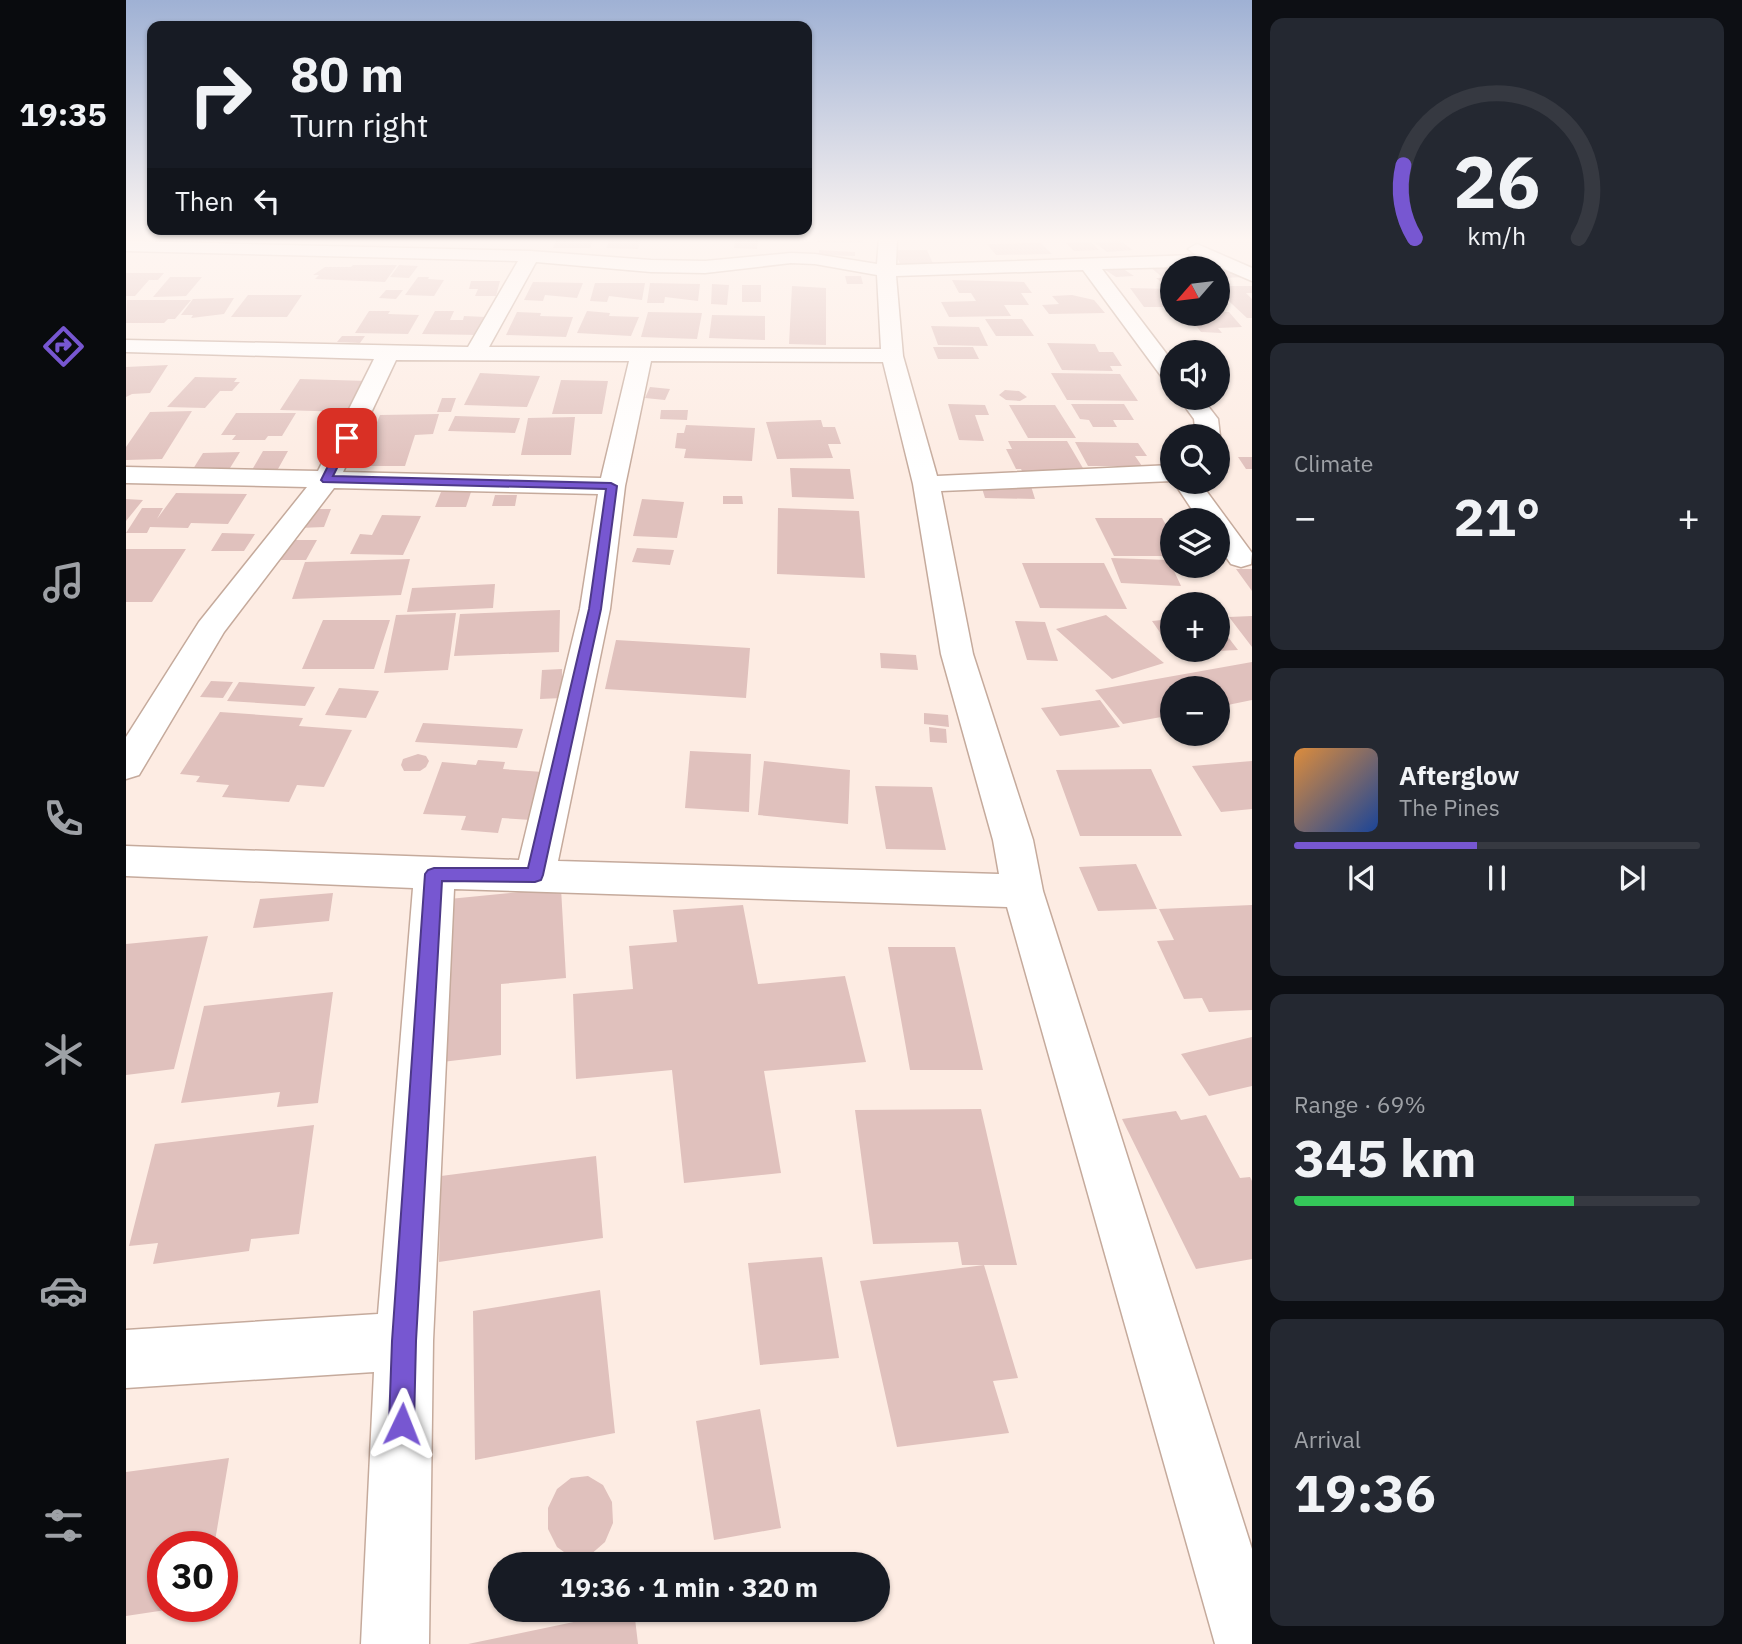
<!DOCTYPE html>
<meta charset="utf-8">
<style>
:root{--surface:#171b24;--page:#242831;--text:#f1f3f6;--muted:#9ea1a6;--line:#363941;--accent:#7757d1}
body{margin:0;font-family:"IBM Plex Sans",sans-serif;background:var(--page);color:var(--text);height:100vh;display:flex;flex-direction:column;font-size:26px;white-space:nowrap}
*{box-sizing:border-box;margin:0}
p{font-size:23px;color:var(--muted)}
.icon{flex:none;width:38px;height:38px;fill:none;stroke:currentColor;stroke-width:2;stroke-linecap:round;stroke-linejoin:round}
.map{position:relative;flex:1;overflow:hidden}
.details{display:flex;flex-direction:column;gap:18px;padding:18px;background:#0d0f14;width:490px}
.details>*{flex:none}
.top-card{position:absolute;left:21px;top:21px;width:665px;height:214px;border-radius:14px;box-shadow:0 2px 5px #0004;background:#171b24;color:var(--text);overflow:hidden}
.needle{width:46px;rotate:242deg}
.buttons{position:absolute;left:1034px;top:256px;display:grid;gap:14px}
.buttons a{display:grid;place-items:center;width:70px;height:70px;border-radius:50%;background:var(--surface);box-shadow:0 2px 5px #0004;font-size:35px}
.speed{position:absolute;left:21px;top:1531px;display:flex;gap:14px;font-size:35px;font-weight:700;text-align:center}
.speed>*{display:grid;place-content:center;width:91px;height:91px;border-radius:50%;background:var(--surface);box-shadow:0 2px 5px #0004;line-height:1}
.speed .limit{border:10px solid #d22;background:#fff;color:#111}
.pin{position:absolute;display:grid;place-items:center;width:60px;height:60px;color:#fff;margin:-30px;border-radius:14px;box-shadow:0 4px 10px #0006}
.me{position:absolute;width:77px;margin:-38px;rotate:2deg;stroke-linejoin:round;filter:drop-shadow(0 0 5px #0008)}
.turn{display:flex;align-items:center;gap:24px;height:147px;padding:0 28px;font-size:32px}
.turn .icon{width:91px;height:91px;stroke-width:2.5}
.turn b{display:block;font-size:49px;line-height:60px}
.then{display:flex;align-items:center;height:66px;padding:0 28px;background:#0003;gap:14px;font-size:26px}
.big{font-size:52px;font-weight:700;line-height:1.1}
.details .card{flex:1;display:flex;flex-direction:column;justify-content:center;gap:10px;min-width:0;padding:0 24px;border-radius:14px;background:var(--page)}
.details .dial{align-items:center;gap:0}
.dial svg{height:182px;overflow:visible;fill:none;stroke:var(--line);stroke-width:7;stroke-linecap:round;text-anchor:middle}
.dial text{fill:var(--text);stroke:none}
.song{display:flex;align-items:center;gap:21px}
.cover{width:84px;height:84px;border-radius:10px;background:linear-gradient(135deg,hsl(30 70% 55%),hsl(220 70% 35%))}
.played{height:7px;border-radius:4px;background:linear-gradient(90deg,var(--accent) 45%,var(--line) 45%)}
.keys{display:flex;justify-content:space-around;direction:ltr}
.heat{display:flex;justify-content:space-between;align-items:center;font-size:38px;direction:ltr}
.charge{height:10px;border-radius:5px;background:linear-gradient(90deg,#34c759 69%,var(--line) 0)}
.trip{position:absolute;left:362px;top:1552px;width:402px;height:70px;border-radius:35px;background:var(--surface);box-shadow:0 2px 5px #0004;font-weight:700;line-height:70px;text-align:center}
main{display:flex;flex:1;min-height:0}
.dock{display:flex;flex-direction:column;width:126px;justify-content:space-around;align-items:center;background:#090b0e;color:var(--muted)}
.dock .icon{width:49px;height:49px}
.dock .selected{color:var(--accent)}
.dock b{font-size:32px;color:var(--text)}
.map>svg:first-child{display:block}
</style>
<main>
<nav class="dock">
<b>19:35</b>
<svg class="icon selected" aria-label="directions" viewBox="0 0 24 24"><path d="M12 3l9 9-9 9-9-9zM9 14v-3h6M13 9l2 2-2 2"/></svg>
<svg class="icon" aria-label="music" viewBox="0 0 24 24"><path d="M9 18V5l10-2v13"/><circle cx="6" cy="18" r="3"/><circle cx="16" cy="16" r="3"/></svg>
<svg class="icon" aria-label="phone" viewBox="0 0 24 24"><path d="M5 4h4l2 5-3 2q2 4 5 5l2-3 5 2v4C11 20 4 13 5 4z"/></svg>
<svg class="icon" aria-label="climate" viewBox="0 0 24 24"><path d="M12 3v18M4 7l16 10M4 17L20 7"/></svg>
<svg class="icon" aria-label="car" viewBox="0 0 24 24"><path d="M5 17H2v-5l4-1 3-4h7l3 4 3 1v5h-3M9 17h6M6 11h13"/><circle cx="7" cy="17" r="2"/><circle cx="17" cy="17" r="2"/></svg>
<svg class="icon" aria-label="filters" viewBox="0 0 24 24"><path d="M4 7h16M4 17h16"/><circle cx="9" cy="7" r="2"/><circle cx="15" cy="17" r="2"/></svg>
</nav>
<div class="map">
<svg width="1126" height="1644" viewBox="0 0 1126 1644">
<rect width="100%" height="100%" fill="#fdece3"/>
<path fill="#e0c1bd" d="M 431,238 L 468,238 L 464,248 L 427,248 Z
M 485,238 L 516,238 L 512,249 L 480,248 Z
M 690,238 L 736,238 L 738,243 L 691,242 Z
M 609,240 L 632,241 L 631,249 L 608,248 Z
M 994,241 L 1007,250 L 981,252 L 968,242 Z
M 965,242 L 973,250 L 948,251 L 940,243 Z
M 915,243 L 926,254 L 870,255 L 861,244 Z
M 693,250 L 729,252 L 729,256 L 693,255 Z
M 768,250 L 801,250 L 808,266 L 775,266 Z
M 1095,263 L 1122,277 L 1092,278 L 1092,268 L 1070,268 L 1065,264 Z
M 227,265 L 271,265 L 259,282 L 189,279 L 193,275 L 187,275 L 199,267 L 225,267 Z
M 273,265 L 292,266 L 283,278 L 264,277 Z
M 1056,265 L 1060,268 L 1046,268 L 1046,286 L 1040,286 L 1030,278 L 1037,278 L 1023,266 Z
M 993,266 L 1008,276 L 990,277 L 975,267 Z
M 0,273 L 38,273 L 32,280 L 23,280 L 9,296 L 0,296 Z
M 719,276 L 735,276 L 737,284 L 721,284 Z
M 44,277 L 76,277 L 60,296 L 27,297 Z
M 292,277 L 303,277 L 302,279 L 318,280 L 308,296 L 279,295 Z
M 826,280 L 898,282 L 906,293 L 895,293 L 903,305 L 878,305 L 885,316 L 823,317 L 815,302 L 850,301 L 845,293 L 833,293 Z
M 345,281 L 374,281 L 370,296 L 349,296 L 352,289 L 343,289 Z
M 407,282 L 457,283 L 451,298 L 419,295 L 417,301 L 398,300 Z
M 469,283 L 519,283 L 516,300 L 483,296 L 481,302 L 464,301 Z
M 524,283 L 574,284 L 572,301 L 539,297 L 538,303 L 521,303 Z
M 586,284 L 603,285 L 601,305 L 585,304 Z
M 616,285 L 635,285 L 635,302 L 616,302 Z
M 666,286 L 700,288 L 700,345 L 663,344 Z
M 1092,286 L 1126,286 L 1126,293 L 1120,293 L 1126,299 L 1126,318 L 1121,318 L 1092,291 Z
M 1004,288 L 1046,289 L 1046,307 L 1018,307 Z
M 260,290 L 277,290 L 270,299 L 253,298 Z
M 122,295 L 176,295 L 161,317 L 105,317 Z
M 946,295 L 968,300 L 979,313 L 923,314 L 916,305 L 933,304 L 926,296 Z
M 108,298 L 98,314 L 65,318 L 67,315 L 55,315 L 67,299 Z
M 65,300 L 49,319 L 42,319 L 38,323 L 0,323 L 1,300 Z
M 243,311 L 264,311 L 262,314 L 293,315 L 282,334 L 229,333 Z
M 309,311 L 328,311 L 324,320 L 337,320 L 338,316 L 360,317 L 352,335 L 296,334 Z
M 461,311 L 484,313 L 483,316 L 513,317 L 505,336 L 451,333 Z
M 391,312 L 415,313 L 414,316 L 447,317 L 440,337 L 380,335 Z
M 522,312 L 576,313 L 571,339 L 515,337 Z
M 1092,312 L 1103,312 L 1116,327 L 1092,328 L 1096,333 L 1075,332 L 1060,313 Z
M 586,315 L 639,316 L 639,340 L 583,338 Z
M 859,319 L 896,319 L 908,336 L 870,336 Z
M 805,326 L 853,327 L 862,346 L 812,345 Z
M 216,336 L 239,336 L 234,343 L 211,342 Z
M 921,343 L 969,344 L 973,352 L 987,352 L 996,366 L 984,366 L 987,371 L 936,370 Z
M 807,347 L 847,347 L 853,359 L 812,359 Z
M 42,365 L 24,393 L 6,394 L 0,397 L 0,367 Z
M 354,373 L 414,376 L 401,407 L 338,405 Z
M 925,373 L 994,374 L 1012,401 L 941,400 Z
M 69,377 L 111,378 L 108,382 L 114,382 L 106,391 L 94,391 L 79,408 L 41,407 Z
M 174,379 L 242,381 L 222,412 L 154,410 Z
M 435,380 L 482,381 L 476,414 L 426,414 Z
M 524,387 L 544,389 L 539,400 L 519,398 Z
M 879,390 L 893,391 L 901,397 L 894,401 L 880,400 L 873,395 Z
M 316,398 L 330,398 L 325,412 L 311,412 Z
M 822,404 L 859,405 L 863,415 L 849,415 L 858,441 L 833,440 Z
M 945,404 L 998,404 L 1008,420 L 987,420 L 991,427 L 967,427 L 963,420 L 954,419 Z
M 883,405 L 929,405 L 950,438 L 902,438 Z
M 535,410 L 562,410 L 561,420 L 534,419 Z
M 66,411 L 36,459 L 0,460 L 0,447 L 24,412 Z
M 110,413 L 170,413 L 156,436 L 142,436 L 139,440 L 106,440 L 110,435 L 95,435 Z
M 313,414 L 307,434 L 289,435 L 279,466 L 233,466 L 254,415 Z
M 329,416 L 394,418 L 389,433 L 322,431 Z
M 449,417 L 445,455 L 395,455 L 402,418 Z
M 695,420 L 697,427 L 709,427 L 715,444 L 702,444 L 707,458 L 651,459 L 640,422 Z
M 560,425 L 629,428 L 626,461 L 558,458 L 560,449 L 549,448 L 551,433 L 558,433 Z
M 882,441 L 941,441 L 961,475 L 898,475 L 895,469 L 890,469 L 880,449 L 886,449 Z
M 949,442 L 1012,443 L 1021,456 L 1009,456 L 1016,466 L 962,466 Z
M 137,451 L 162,451 L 152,469 L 126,470 Z
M 114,452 L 104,468 L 67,469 L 77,453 Z
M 1112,457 L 1126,457 L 1126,469 L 1120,469 Z
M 664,468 L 724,469 L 728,499 L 666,497 Z
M 855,485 L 905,486 L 909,499 L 859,498 Z
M 315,492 L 345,492 L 340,507 L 309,507 Z
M 50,493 L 121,494 L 102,524 L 65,523 L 62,528 L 24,527 L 21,533 L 0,533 L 16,508 L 37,508 L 31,519 Z
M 369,495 L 391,495 L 389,506 L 366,506 Z
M 597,496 L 616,496 L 617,504 L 597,504 Z
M 0,499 L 17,500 L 0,521 Z
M 516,499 L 558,502 L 551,538 L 507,536 Z
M 652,508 L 733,511 L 739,578 L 651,574 Z
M 181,509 L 205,509 L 198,527 L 173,528 Z
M 256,515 L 295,516 L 277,555 L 224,554 L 234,534 L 246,535 Z
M 969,518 L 1036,518 L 1046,535 L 1046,556 L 988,556 Z
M 96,533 L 129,534 L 118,551 L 85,551 Z
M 165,540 L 191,540 L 180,560 L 154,560 Z
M 511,548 L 548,550 L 544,565 L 506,562 Z
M 0,549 L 60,549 L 26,602 L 0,602 Z
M 985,558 L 1043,560 L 1055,586 L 995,583 Z
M 284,559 L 275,595 L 166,599 L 179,562 Z
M 896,563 L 978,563 L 1001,609 L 914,608 Z
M 1110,569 L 1126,569 L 1126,591 Z
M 369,584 L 367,608 L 281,612 L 286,588 Z
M 434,610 L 433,652 L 328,656 L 334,614 Z
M 330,613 L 322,670 L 258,673 L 270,615 Z
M 980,615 L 1038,663 L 986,679 L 930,629 Z
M 1126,616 L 1126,647 L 1103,617 Z
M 1046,619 L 1046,649 L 1092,651 L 1049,654 L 1026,621 Z
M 197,620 L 264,620 L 248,669 L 176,669 Z
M 889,621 L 919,622 L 932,661 L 901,660 Z
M 1092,624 L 1112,650 L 1092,651 Z
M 490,640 L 624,648 L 620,698 L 479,689 Z
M 754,653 L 790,655 L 792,670 L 755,668 Z
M 1126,662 L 1126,700 L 1092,707 L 1092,688 L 1046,688 L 1046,715 L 997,724 L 969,690 Z
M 436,669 L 436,698 L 414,699 L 416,670 Z
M 85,681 L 107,682 L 97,698 L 74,697 Z
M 113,682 L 189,687 L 179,706 L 101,701 Z
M 213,688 L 253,691 L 240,718 L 199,715 Z
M 974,700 L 994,727 L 934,736 L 915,708 Z
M 94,712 L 177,718 L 173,726 L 226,730 L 198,787 L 171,785 L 163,802 L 96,797 L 103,785 L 70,782 L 74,776 L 54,774 Z
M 798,713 L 822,715 L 823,727 L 798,724 Z
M 297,723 L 397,729 L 391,748 L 289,742 Z
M 803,727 L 820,729 L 821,743 L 804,742 Z
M 564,751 L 625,754 L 623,812 L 559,808 Z
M 292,754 L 300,756 L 303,761 L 300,767 L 294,771 L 278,771 L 275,765 L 277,759 Z
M 352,760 L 379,762 L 377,769 L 417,772 L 405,820 L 376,818 L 372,833 L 335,830 L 340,816 L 297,814 L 316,762 L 350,765 Z
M 638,761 L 724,770 L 722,824 L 632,815 Z
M 1126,761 L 1126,809 L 1095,812 L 1066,766 Z
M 1025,769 L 1056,836 L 954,836 L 930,770 Z
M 749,786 L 806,787 L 820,850 L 760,849 Z
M 1010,864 L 1031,909 L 972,911 L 953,867 Z
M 435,888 L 440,978 L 375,984 L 375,1055 L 316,1062 L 323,899 Z
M 207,893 L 203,921 L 127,928 L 134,899 Z
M 617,905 L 632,984 L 719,976 L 740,1062 L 638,1071 L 655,1173 L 558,1183 L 546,1070 L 450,1079 L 447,994 L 507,989 L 503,946 L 551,942 L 547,910 Z
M 1126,905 L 1126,1010 L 1083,1012 L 1076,998 L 1058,999 L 1031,941 L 1048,940 L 1033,909 Z
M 82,936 L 48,1069 L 0,1075 L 0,944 Z
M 762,947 L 829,947 L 857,1070 L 784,1070 Z
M 207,992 L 192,1103 L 151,1107 L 154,1092 L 55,1103 L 78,1006 Z
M 1126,1037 L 1126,1086 L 1083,1096 L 1055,1054 Z
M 855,1109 L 891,1265 L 836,1265 L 832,1242 L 747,1244 L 729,1110 Z
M 1050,1111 L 1055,1120 L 1080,1115 L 1114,1178 L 1124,1177 L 1126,1181 L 1126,1259 L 1070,1269 L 996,1119 Z
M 188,1125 L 173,1234 L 125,1239 L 123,1251 L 27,1264 L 32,1243 L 3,1246 L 29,1144 Z
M 470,1156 L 477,1238 L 313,1262 L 315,1176 Z
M 696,1257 L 713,1358 L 634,1365 L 622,1263 Z
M 858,1265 L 892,1378 L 867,1381 L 883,1433 L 771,1447 L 734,1281 Z
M 474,1290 L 489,1433 L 349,1460 L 347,1311 Z
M 634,1409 L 655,1528 L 588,1540 L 570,1421 Z
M 103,1458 L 88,1547 L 37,1547 L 37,1606 L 53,1608 L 0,1616 L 0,1472 Z
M 462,1476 L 477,1485 L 486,1502 L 487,1523 L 479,1542 L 463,1556 L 445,1557 L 431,1547 L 422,1529 L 422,1508 L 431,1489 L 445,1478 Z
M 505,1610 L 508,1610 L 512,1644 L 342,1644 Z"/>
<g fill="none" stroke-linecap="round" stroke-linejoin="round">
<defs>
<path id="minor" d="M 753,238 L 771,238 L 770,265 L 1070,255 L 1062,249 L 1071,244 L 1126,268 L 1126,281 L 1091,266 L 976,269 L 1046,361 L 1046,382 L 1038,380 L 957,270 L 770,276 L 777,356 L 811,476 L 1046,465 L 1046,481 L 815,491 L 847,654 L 907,840 L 917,891 L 1126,1549 L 1126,1644 L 1089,1644 L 881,907 L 328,889 L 307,1341 L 303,1644 L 235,1644 L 248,1372 L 0,1388 L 0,1330 L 252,1314 L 287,888 L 0,876 L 0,846 L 393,860 L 454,609 L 472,494 L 208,488 L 98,632 L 13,775 L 0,779 L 0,737 L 73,622 L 181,487 L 0,483 L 0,467 L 192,471 L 248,359 L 0,352 L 0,340 L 342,347 L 392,261 L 0,251 L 0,241 L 404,251 L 525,260 L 579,261 L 665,253 L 689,254 L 751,264 ZM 410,262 L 525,272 L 579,273 L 665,263 L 689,264 L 751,275 L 755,349 L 363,347 ZM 270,360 L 503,361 L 475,478 L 217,472 ZM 525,361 L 757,362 L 787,484 L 815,654 L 867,840 L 873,874 L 432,861 L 484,609 L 499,486 Z
M 1052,397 L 1075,397 L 1092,419 L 1094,436 L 1092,439 L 1092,436 L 1070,436 L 1068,419 Z
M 1047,481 L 1073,481 L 1126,553 L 1125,564 L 1115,567 L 1105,564 L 1092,546 L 1092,520 L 1073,520 Z"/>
</defs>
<use href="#minor" stroke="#c5aa9c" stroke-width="3"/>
<use href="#minor" fill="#fff" fill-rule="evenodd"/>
</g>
<linearGradient id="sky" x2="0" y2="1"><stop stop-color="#9fb1d4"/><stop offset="0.51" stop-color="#fef6f2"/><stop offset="1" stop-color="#fef6f2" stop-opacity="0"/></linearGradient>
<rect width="1126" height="469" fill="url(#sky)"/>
<path fill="#7757d1" stroke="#4d3988" stroke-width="2" d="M 221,434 L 226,438 L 207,476 L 485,483 L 491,486 L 475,609 L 417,875 L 415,880 L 409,882 L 316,881 L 290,1341 L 288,1424 L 285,1433 L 276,1436 L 267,1433 L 263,1424 L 266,1341 L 299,874 L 302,870 L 308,868 L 402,868 L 463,609 L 480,489 L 197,482 L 195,480 L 216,438 Z"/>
</svg>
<div class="buttons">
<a><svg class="needle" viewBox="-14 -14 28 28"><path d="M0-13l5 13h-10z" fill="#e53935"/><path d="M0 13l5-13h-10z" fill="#9ea1a6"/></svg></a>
<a><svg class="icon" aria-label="sound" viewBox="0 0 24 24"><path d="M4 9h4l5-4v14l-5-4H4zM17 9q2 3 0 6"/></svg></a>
<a><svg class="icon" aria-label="search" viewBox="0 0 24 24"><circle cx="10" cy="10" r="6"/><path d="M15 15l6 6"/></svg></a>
<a><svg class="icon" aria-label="layers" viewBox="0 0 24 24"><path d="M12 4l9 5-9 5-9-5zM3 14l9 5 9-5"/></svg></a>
<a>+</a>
<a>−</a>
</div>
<div class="speed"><div class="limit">30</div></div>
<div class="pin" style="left:221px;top:438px;background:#d93025"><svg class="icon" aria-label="arrive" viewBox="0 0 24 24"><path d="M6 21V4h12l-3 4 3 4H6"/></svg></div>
<svg class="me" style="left:276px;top:1424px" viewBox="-20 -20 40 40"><path d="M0-17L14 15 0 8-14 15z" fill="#7757d1" stroke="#fff" stroke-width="4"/></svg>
<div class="trip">19:36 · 1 min · 320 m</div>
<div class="top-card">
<div class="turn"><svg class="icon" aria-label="right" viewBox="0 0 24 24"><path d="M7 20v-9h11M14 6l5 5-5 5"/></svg><div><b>80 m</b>Turn right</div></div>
<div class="then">Then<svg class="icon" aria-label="left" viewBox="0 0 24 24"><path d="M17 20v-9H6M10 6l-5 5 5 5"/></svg></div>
</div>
</div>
<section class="details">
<div class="card dial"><svg viewBox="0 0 100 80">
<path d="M14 69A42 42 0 1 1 86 69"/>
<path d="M14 69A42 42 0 0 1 9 37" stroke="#7757d1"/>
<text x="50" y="56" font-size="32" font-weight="700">26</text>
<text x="50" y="72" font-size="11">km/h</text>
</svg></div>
<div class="card"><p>Climate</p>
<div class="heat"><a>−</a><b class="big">21°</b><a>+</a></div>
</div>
<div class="card">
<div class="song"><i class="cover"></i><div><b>Afterglow</b><p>The Pines</p></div></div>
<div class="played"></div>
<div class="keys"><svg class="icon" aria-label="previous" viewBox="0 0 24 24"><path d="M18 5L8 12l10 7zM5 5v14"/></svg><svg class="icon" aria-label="pause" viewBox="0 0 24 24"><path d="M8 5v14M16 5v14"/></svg><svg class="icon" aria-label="next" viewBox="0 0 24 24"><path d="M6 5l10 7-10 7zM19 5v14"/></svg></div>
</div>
<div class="card"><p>Range · 69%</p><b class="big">345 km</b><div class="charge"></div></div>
<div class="card"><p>Arrival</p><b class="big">19:36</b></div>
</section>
</main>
